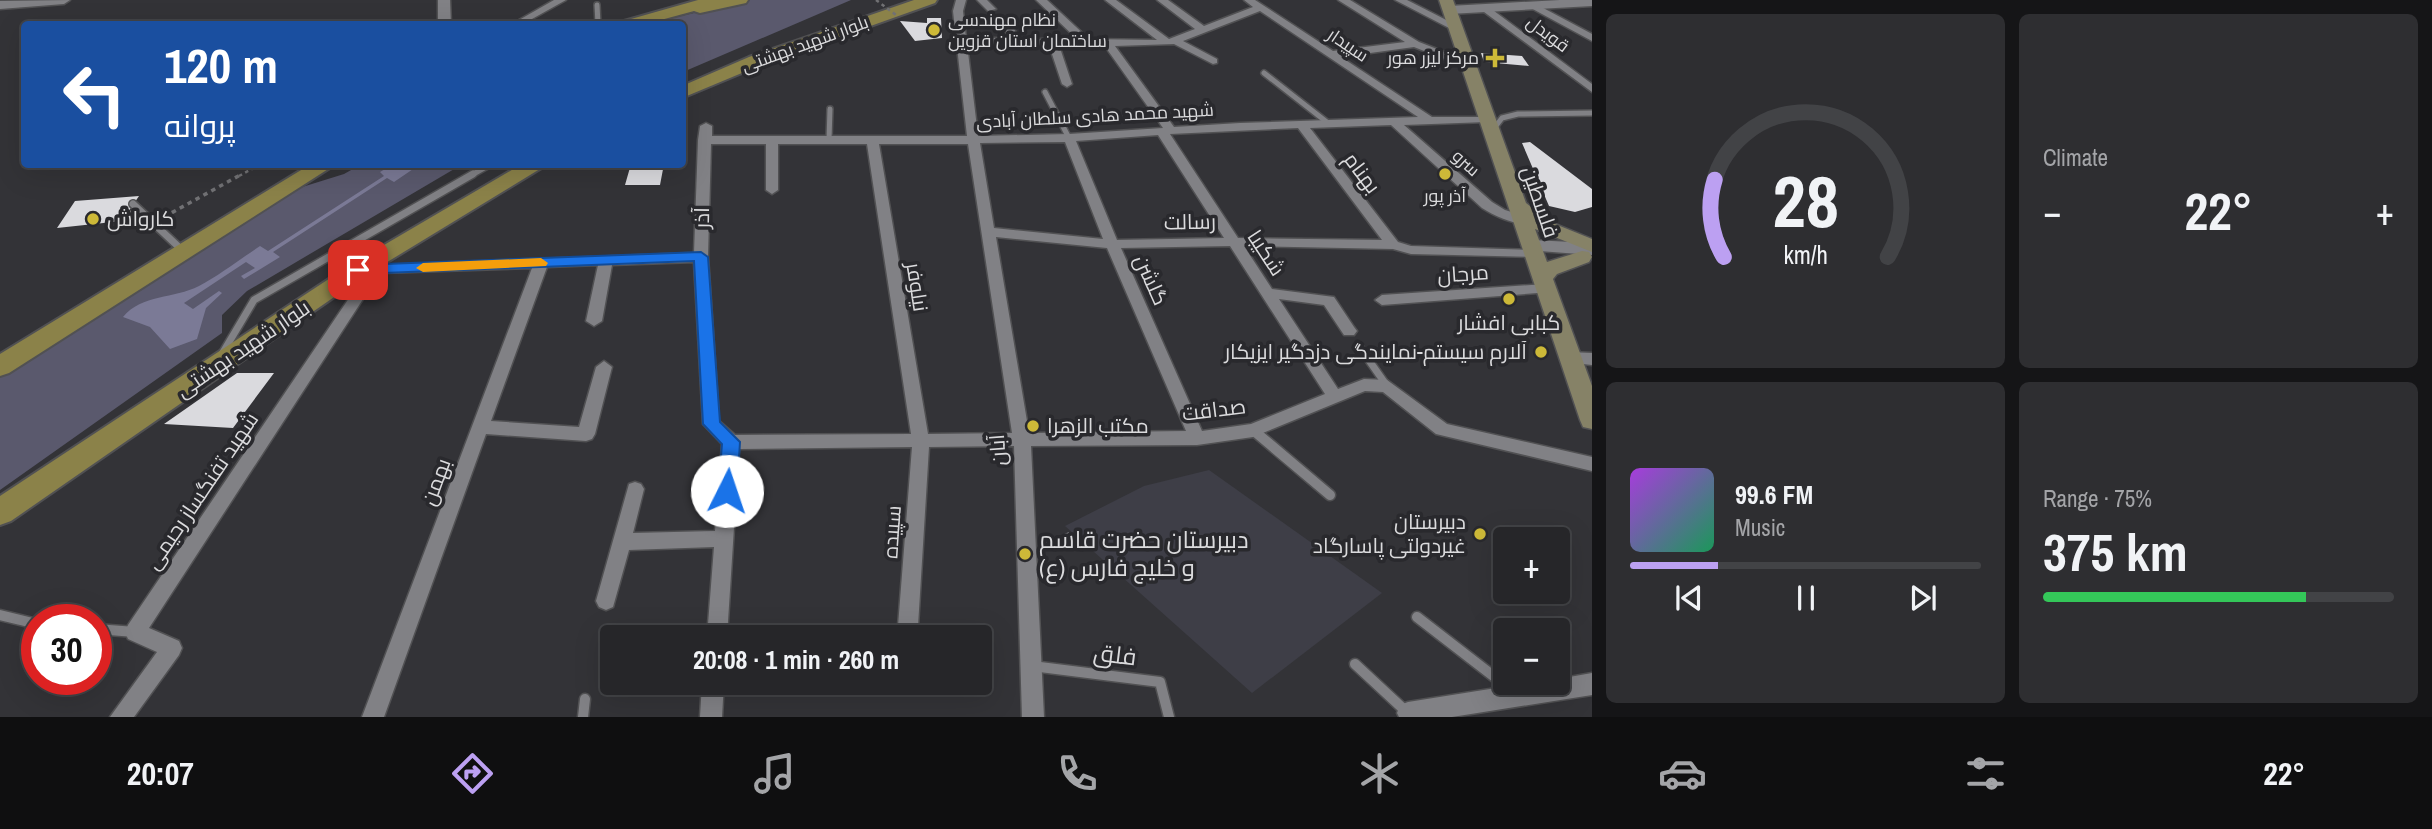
<!DOCTYPE html>
<meta charset="utf-8">
<style>
:root{--surface:#262629;--page:#2e2e31;--text:#f1f3f6;--muted:#a4a5a8;--line:#424346;--accent:#bca0f2}
body{margin:0;font-family:"Archivo Narrow",Cairo,sans-serif;background:var(--page);color:var(--text);height:100vh;display:flex;flex-direction:column;font-size:26px;white-space:nowrap}
*{box-sizing:border-box;margin:0}
p{font-size:23px;color:var(--muted)}
.icon{flex:none;width:38px;height:38px;fill:none;stroke:currentColor;stroke-width:2;stroke-linecap:round;stroke-linejoin:round}
.map{position:relative;flex:1;overflow:hidden}
.sheet{display:flex;flex-direction:column;gap:14px;padding:14px;background:#151517;width:840px}
.sheet>*{flex:none}
.banner{position:absolute;left:21px;top:21px;width:665px;height:147px;border-radius:7px;box-shadow:0 7px 28px #0002,0 0 0 2px var(--line);background:#1a4fa0;color:#fff;overflow:hidden}
.tools{position:absolute;left:1493px;top:527px;display:grid;gap:14px}
.tools a{display:grid;place-items:center;width:77px;height:77px;border-radius:7px;background:var(--surface);box-shadow:0 7px 28px #0002,0 0 0 2px var(--line);font-size:35px}
.speed{position:absolute;left:21px;top:604px;display:flex;gap:14px;font-size:35px;font-weight:700;text-align:center}
.speed>*{display:grid;place-content:center;width:91px;height:91px;border-radius:50%;background:var(--surface);box-shadow:0 7px 28px #0002,0 0 0 2px var(--line);line-height:1}
.speed .limit{border:10px solid #d22;background:#fff;color:#111}
.pin{position:absolute;display:grid;place-items:center;width:60px;height:60px;color:#fff;margin:-30px;border-radius:14px;box-shadow:0 4px 10px #0006}
.me{position:absolute;width:77px;margin:-38px;rotate:4deg;stroke-linejoin:round;filter:drop-shadow(0 0 5px #0008)}
.turn{display:flex;align-items:center;gap:24px;height:147px;padding:0 28px;font-size:32px}
.turn .icon{width:91px;height:91px;stroke-width:2.5}
.turn b{display:block;font-size:49px;line-height:60px}
.big{font-size:52px;font-weight:700;line-height:1.1}
.sheet .widget{flex:1;display:flex;flex-direction:column;justify-content:center;gap:10px;min-width:0;padding:0 24px;border-radius:10px;background:var(--page)}
.sheet .dial{align-items:center;gap:0}
.dial svg{height:182px;overflow:visible;fill:none;stroke:var(--line);stroke-width:7;stroke-linecap:round;text-anchor:middle}
.dial text{fill:var(--text);stroke:none}
.song{display:flex;align-items:center;gap:21px}
.cover{width:84px;height:84px;border-radius:10px;background:linear-gradient(135deg,hsl(280 70% 55%),hsl(150 70% 35%))}
.played{height:7px;border-radius:4px;background:linear-gradient(90deg,var(--accent) 25%,var(--line) 25%)}
.keys{display:flex;justify-content:space-around;direction:ltr}
.heat{display:flex;justify-content:space-between;align-items:center;font-size:38px;direction:ltr}
.charge{height:10px;border-radius:5px;background:linear-gradient(90deg,#34c759 75%,var(--line) 0)}
.sheet .tiles{flex:1;display:grid;gap:14px;grid-template-columns:repeat(2,1fr)}
.trip{position:absolute;left:600px;top:625px;width:392px;height:70px;border-radius:7px;background:var(--surface);box-shadow:0 7px 28px #0002,0 0 0 2px var(--line);font-weight:700;line-height:70px;text-align:center}
.dock{display:flex;height:112px;justify-content:space-around;align-items:center;background:#0f0f10;color:var(--muted)}
.dock .icon{width:49px;height:49px}
.dock .on{color:var(--accent)}
.dock b{font-size:32px;color:var(--text)}
main{display:flex;flex:1;min-height:0}
.map>svg:first-child{display:block}
</style>
<main>
<div class="map">
<svg width="1592" height="717" viewBox="0 0 1592 717">
<rect width="100%" height="100%" fill="#333337"/>
<path fill="#3e3e47" d="M 1209,470 L 1382,593 L 1252,693 L 1065,526 L 1144,486 Z"/>
<path fill="#5a596d" d="M 749,0 L 851,0 L 683,72 L 682,24 L 647,24 Z
M 360,165 L 461,165 L 247,291 L 222,315 L 222,333 L 0,490 L 0,373 L 299,188 L 344,174 Z"/>
<path fill="#7b7a96" d="M 392,165 L 419,165 L 394,182 L 387,178 L 273,252 L 280,257 L 244,279 L 241,276 L 255,268 L 246,262 L 184,303 L 193,309 L 219,291 L 222,293 L 206,308 L 197,339 L 170,349 L 150,327 L 123,317 C 142,294 174,299 199,286 C 220,275 240,259 260,246 L 268,251 L 384,176 L 380,172 Z"/>
<path fill="#dadade" d="M 927,18 L 941,18 L 942,38 L 915,41 L 900,21 L 927,23 Z
M 1481,53 L 1522,56 L 1529,66 L 1484,62 Z
M 1530,142 L 1592,189 L 1592,207 L 1575,212 L 1549,206 L 1522,143 Z
M 631,164 L 664,164 L 660,185 L 625,185 Z
M 139,196 L 122,221 L 57,228 L 75,201 Z
M 237,373 L 274,373 L 233,428 L 164,424 Z"/>
<g fill="none" stroke-linecap="round" stroke-linejoin="round">
<defs>
<path id="service-far2" d="M 597,5 L 598,24
M 1264,73 L 1328,123
M 1045,92 L 1069,138
M 1492,131 L 1502,118 L 1518,114 L 1592,113
M 829,139 L 830,109
M 470,176 L 491,164"/>
<path id="service-far1" d="M 133,204 L 183,251
M 125,216 L 142,213
M 1361,349 L 1387,386
M 222,354 L 254,300 L 473,174"/>
<path id="service" d="M 1253,430 L 1330,495
M 0,615 L 37,624
M 1417,617 L 1514,692
M 96,629 L 135,632
M 1355,664 L 1412,717
M 1032,666 L 1160,682 L 1169,717
M 583,717 L 585,699"/>
<path id="minor" d="M 554,0 L 566,0 L 523,24 L 512,24 Z
M 956,0 L 966,0 L 963,11 L 966,38 L 1009,38 L 1000,20 L 1005,17 L 1010,20 L 1019,39 L 1077,39 L 1036,0 L 1047,0 L 1089,39 L 1157,40 L 1105,0 L 1116,0 L 1169,39 L 1195,29 L 1157,0 L 1168,0 L 1204,26 L 1253,7 L 1244,0 L 1255,0 L 1333,51 L 1405,42 L 1338,0 L 1350,0 L 1419,42 L 1473,63 L 1473,67 L 1465,67 L 1414,47 L 1341,57 L 1432,117 L 1491,117 L 1493,119 L 1487,122 L 1404,125 L 1492,202 L 1505,210 L 1528,217 L 1528,223 C 1513,225 1495,216 1482,208 L 1391,125 L 1310,128 L 1398,242 L 1411,246 L 1534,250 L 1541,254 L 1539,257 L 1411,254 L 1393,249 L 1244,246 L 1272,289 L 1334,297 L 1354,327 L 1357,331 L 1354,335 L 1344,335 L 1324,305 L 1279,299 L 1338,389 L 1364,379 L 1387,380 L 1447,424 L 1592,457 L 1592,471 L 1436,434 L 1383,392 L 1365,391 L 1253,437 L 1197,445 L 1031,446 L 1044,717 L 1022,717 L 1014,446 L 929,447 L 918,626 L 915,633 L 908,636 L 901,633 L 898,626 L 912,447 L 739,449 L 727,637 L 707,637 L 714,547 L 629,550 L 613,607 L 606,610 L 599,607 L 596,601 L 629,484 L 635,482 L 641,484 L 644,489 L 633,533 L 715,531 L 722,444 L 703,424 L 694,262 L 612,265 L 602,321 L 594,326 L 586,321 L 598,265 L 547,267 L 491,421 L 579,427 L 596,367 L 604,361 L 612,367 L 595,434 L 592,439 L 586,441 L 486,434 L 384,717 L 362,717 L 532,268 L 380,273 L 149,628 L 179,641 L 182,648 L 179,655 L 134,717 L 110,717 L 157,652 L 128,639 L 125,632 L 128,625 L 366,273 L 361,269 L 363,266 L 694,253 L 698,140 L 700,126 L 706,123 L 712,126 L 712,136 L 967,136 L 953,11 ZM 1260,11 L 1418,117 L 1240,123 L 1174,127 L 1115,46 L 1174,44 L 1213,64 L 1217,63 L 1217,59 L 1183,41 ZM 967,44 L 1049,45 L 1062,84 L 1067,87 L 1072,84 L 1059,45 L 1104,45 L 1163,128 L 1069,134 L 978,136 ZM 1298,128 L 1382,240 L 1238,238 L 1170,134 ZM 1158,135 L 1224,238 L 1117,240 L 1076,141 ZM 1065,142 L 1103,239 L 994,228 L 980,143 ZM 711,144 L 766,144 L 766,190 L 772,194 L 778,190 L 778,144 L 867,144 L 911,434 L 735,435 L 719,421 L 708,257 ZM 879,144 L 968,144 L 1012,433 L 928,434 ZM 996,237 L 1107,248 L 1186,431 L 1029,433 ZM 1230,246 L 1325,394 L 1251,424 L 1202,431 L 1121,248 Z
M 977,0 L 987,0 L 996,9 L 988,11 Z
M 1395,0 L 1407,0 L 1460,27 L 1451,29 Z
M 1532,2 L 1592,34 L 1592,41 L 1529,7 L 1527,5 Z
M 1480,5 L 1486,5 L 1592,84 L 1592,92 L 1480,9 Z
M 1546,284 L 1551,286 L 1553,289 L 1551,292 L 1382,305 L 1375,300 L 1382,295 Z
M 1570,352 L 1592,353 L 1592,365 L 1564,362 L 1562,358 Z
M 1592,673 L 1592,695 L 1452,717 L 1399,717 L 1397,713 L 1400,705 L 1408,702 L 1534,682 L 1558,682 L 1558,679 Z
M 702,682 L 724,682 L 722,717 L 700,717 Z"/>
<path id="tertiary" d="M 70,0 L 64,4 L 0,9 L 0,1 Z
M 438,0 L 450,0 L 451,24 L 438,24 Z
M 1560,0 L 1592,0 L 1592,6 L 1449,14 L 1443,10 L 1449,6 Z
M 1532,240 L 1592,243 L 1592,255 L 1526,250 L 1523,246 Z"/>
<path id="secondary" d="M 1439,0 L 1453,0 L 1526,203 L 1550,222 L 1592,239 L 1592,252 L 1535,229 L 1547,262 L 1582,251 L 1589,252 L 1592,257 L 1589,262 L 1557,274 L 1553,279 L 1592,386 L 1592,429 L 1583,427 L 1580,420 Z"/>
<path id="primary" d="M 698,0 L 748,0 L 746,3 L 700,13 L 694,11 L 646,24 L 622,24 L 624,21 Z
M 914,0 L 937,0 L 935,3 L 761,65 L 682,98 L 682,86 L 749,57 Z
M 311,164 L 336,164 L 9,373 L 0,376 L 0,354 Z
M 522,164 L 548,164 L 366,275 L 11,521 L 0,525 L 0,496 L 350,265 Z"/>
</defs>
<use href="#service-far2" stroke="#515153" stroke-width="8"/>
<use href="#service-far1" stroke="#515153" stroke-width="10"/>
<use href="#service" stroke="#515153" stroke-width="13"/>
<use href="#minor" stroke="#515153" stroke-width="3"/>
<use href="#tertiary" stroke="#515153" stroke-width="3"/>
<use href="#secondary" stroke="#515153" stroke-width="3"/>
<use href="#primary" stroke="#515153" stroke-width="4"/>
<path stroke="#717174" stroke-width="2.5" stroke-dasharray="3.5 3.5" stroke-linecap="butt" d="M 239,176 L 261,164"/>
<path stroke="#717174" stroke-width="3.5" stroke-dasharray="4.5 4.5" stroke-linecap="butt" d="M 164,217 L 242,174"/>
<path stroke="#717174" stroke-width="4.5" stroke-dasharray="6 6" stroke-linecap="butt" d="M 1042,546 L 1072,533"/>
<use href="#service-far2" stroke="#818185" stroke-width="5"/>
<use href="#service-far1" stroke="#818185" stroke-width="7"/>
<use href="#service" stroke="#818185" stroke-width="10"/>
<use href="#minor" fill="#818185" fill-rule="evenodd"/>
<use href="#tertiary" fill="#818185" fill-rule="evenodd"/>
<use href="#secondary" fill="#868267" fill-rule="evenodd"/>
<use href="#primary" fill="#8b8249" fill-rule="evenodd"/>
<path stroke="#717174" stroke-width="2.5" stroke-dasharray="3.5 3.5" stroke-linecap="butt" d="M 876,0 L 896,15"/>
</g>
<path fill="#1a73e8" stroke="#114b97" stroke-width="2" d="M 701,252 L 708,257 L 720,422 L 740,442 L 737,491 L 734,496 L 727,498 L 721,496 L 718,491 L 722,444 L 703,424 L 694,261 L 358,274 L 351,270 L 358,265 Z"/>
<path fill="#f59e0b" d="M 541,258 L 548,263 L 546,266 L 423,272 L 416,268 L 423,263 Z"/>
<g fill="#cdb938" stroke="#29292d" stroke-width="2.5">
<circle cx="934" cy="30" r="7"/>
<path d="M1491.5 47.5h7v7h7v7h-7v7h-7v-7h-7v-7h7z"/>
<circle cx="1445" cy="174" r="7"/>
<circle cx="93" cy="219" r="7"/>
<circle cx="1509" cy="299" r="7"/>
<circle cx="1541" cy="352" r="7"/>
<circle cx="1033" cy="426" r="7"/>
<circle cx="1480" cy="534" r="7"/>
<circle cx="1025" cy="554" r="7"/>
</g>
<g text-anchor="middle" stroke-width="7" stroke-linejoin="round" paint-order="stroke">
<g font-size="18" fill="#dbdbdd" stroke="#29292d" text-anchor="start">
<text x="948" y="26">نظام مهندسی<tspan x="948" dy="21">ساختمان استان قزوین</tspan></text>
<text x="1479" y="64" text-anchor="end">مرکز لیزر هور</text>
<text x="1445" y="202" text-anchor="middle">آذر پور</text>
</g>
<g font-size="18" fill="#dbdbdd" stroke="#29292d">
<text transform="translate(1548 34) rotate(37)" y="6">قویدل</text>
<text transform="translate(805 44) rotate(-20)" y="6">بلوار شهید بهشتی</text>
<text transform="translate(1348 45) rotate(34)" y="6">سپیدار</text>
<text transform="translate(1095 116) rotate(-3)" y="6">شهید محمد هادی سلطان آبادی</text>
<text transform="translate(1466 163) rotate(42)" y="6">سرو</text>
</g>
<g font-size="21" fill="#dbdbdd" stroke="#29292d">
<text transform="translate(1362 173) rotate(53)" y="7">بهنام</text>
<text transform="translate(1540 202) rotate(71)" y="7">فلسطین</text>
<text transform="translate(702 218) rotate(-89)" y="7">آذر</text>
<text transform="translate(1190 222) rotate(-1)" y="7">رسالت</text>
<text transform="translate(1266 253) rotate(57)" y="7">شکیبا</text>
<text transform="translate(1463 274) rotate(-4)" y="7">مرجان</text>
<text transform="translate(1151 280) rotate(66)" y="7">گلشن</text>
<text transform="translate(917 287) rotate(81)" y="7">نیلوفر</text>
<text transform="translate(243 349) rotate(-34)" y="7">بلوار شهید بهشتی</text>
<text transform="translate(1214 410) rotate(-7)" y="7">صداقت</text>
<text transform="translate(998 450) rotate(-94)" y="7">آبان</text>
<text transform="translate(436 482) rotate(-70)" y="7">بهمن</text>
<text transform="translate(202 491) rotate(-56)" y="7">شهید تفنگساز رحیمی</text>
<text transform="translate(892 532) rotate(-86)" y="7">سپیده</text>
</g>
<g font-size="21" fill="#dbdbdd" stroke="#29292d" text-anchor="start">
<text x="107" y="226">کارواش</text>
<text x="1509" y="330" text-anchor="middle">کبابی افشار</text>
<text x="1527" y="359" text-anchor="end">آلارم سیستم-نمایندگی دزدگیر ایزیکار</text>
<text x="1047" y="433">مکتب الزهرا</text>
<text x="1466" y="529" text-anchor="end">دبیرستان<tspan x="1466" dy="24">غیردولتی پاسارگاد</tspan></text>
</g>
<g font-size="24" fill="#dbdbdd" stroke="#29292d" text-anchor="start">
<text x="1039" y="548">دبیرستان حضرت قاسم<tspan x="1039" dy="28">(ع) و خلیج فارس</tspan></text>
</g>
<g font-size="24" fill="#dbdbdd" stroke="#29292d">
<text transform="translate(1115 655) rotate(7)" y="8">فلق</text>
</g>
</g>
</svg>
<div class="tools">
<a>+</a>
<a>−</a>
</div>
<div class="speed"><div class="limit">30</div></div>
<div class="pin" style="left:358px;top:270px;background:#d93025"><svg class="icon" aria-label="arrive" viewBox="0 0 24 24"><path d="M6 21V4h12l-3 4 3 4H6"/></svg></div>
<svg class="me" style="left:727px;top:491px" viewBox="-20 -20 40 40"><circle r="19" fill="#fff"/><path d="M0-13L10 11 0 6-10 11z" fill="#1a73e8"/></svg>
<div class="trip">20:08 · 1 min · 260 m</div>
<div class="banner">
<div class="turn"><svg class="icon" aria-label="left" viewBox="0 0 24 24"><path d="M17 20v-9H6M10 6l-5 5 5 5"/></svg><div><b>120 m</b>پروانه</div></div>
</div>
</div>
<section class="sheet">
<div class="tiles">
<div class="widget dial"><svg viewBox="0 0 100 80">
<path d="M14 69A42 42 0 1 1 86 69"/>
<path d="M14 69A42 42 0 0 1 10 35" stroke="#bca0f2"/>
<text x="50" y="56" font-size="32" font-weight="700">28</text>
<text x="50" y="72" font-size="11">km/h</text>
</svg></div>
<div class="widget"><p>Climate</p>
<div class="heat"><a>−</a><b class="big">22°</b><a>+</a></div>
</div>
<div class="widget">
<div class="song"><i class="cover"></i><div><b>99.6 FM</b><p>Music</p></div></div>
<div class="played"></div>
<div class="keys"><svg class="icon" aria-label="previous" viewBox="0 0 24 24"><path d="M18 5L8 12l10 7zM5 5v14"/></svg><svg class="icon" aria-label="pause" viewBox="0 0 24 24"><path d="M8 5v14M16 5v14"/></svg><svg class="icon" aria-label="next" viewBox="0 0 24 24"><path d="M6 5l10 7-10 7zM19 5v14"/></svg></div>
</div>
<div class="widget"><p>Range · 75%</p><b class="big">375 km</b><div class="charge"></div></div>
</div>
</section>
</main>
<nav class="dock">
<b>20:07</b>
<svg class="icon on" aria-label="directions" viewBox="0 0 24 24"><path d="M12 3l9 9-9 9-9-9zM9 14v-3h6M13 9l2 2-2 2"/></svg>
<svg class="icon" aria-label="music" viewBox="0 0 24 24"><path d="M9 18V5l10-2v13"/><circle cx="6" cy="18" r="3"/><circle cx="16" cy="16" r="3"/></svg>
<svg class="icon" aria-label="phone" viewBox="0 0 24 24"><path d="M5 4h4l2 5-3 2q2 4 5 5l2-3 5 2v4C11 20 4 13 5 4z"/></svg>
<svg class="icon" aria-label="climate" viewBox="0 0 24 24"><path d="M12 3v18M4 7l16 10M4 17L20 7"/></svg>
<svg class="icon" aria-label="car" viewBox="0 0 24 24"><path d="M5 17H2v-5l4-1 3-4h7l3 4 3 1v5h-3M9 17h6M6 11h13"/><circle cx="7" cy="17" r="2"/><circle cx="17" cy="17" r="2"/></svg>
<svg class="icon" aria-label="filters" viewBox="0 0 24 24"><path d="M4 7h16M4 17h16"/><circle cx="9" cy="7" r="2"/><circle cx="15" cy="17" r="2"/></svg>
<b>22°</b>
</nav>
